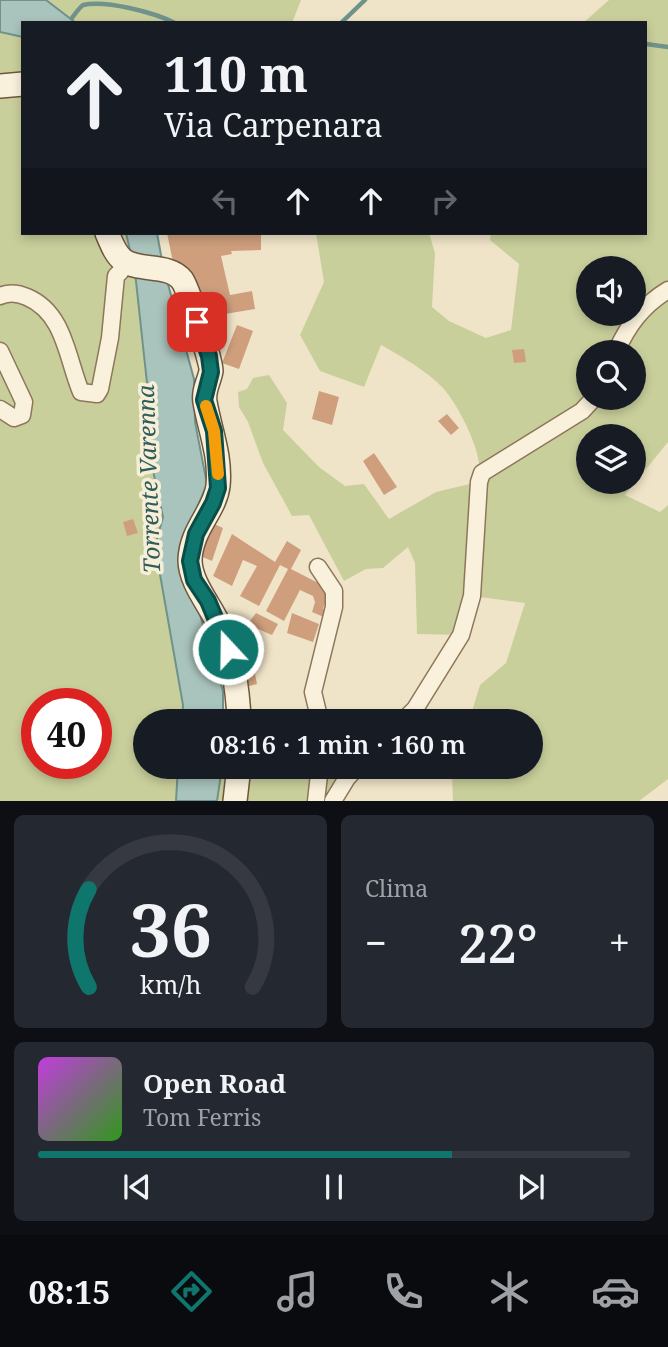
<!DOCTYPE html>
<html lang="it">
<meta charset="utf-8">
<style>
:root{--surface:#171b24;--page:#242831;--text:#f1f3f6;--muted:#9ea1a6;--line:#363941;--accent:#0f766e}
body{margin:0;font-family:"Noto Serif",serif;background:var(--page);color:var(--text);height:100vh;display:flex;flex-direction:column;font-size:26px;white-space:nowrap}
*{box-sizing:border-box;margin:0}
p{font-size:23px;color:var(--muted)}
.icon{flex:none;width:38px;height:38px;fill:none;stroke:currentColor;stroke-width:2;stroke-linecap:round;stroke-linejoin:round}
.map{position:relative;height:801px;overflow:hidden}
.sheet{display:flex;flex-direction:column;gap:14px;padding:14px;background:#0d0f14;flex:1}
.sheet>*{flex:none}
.top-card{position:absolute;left:21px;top:21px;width:626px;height:214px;border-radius:0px;box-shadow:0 4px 10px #0003;background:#171b24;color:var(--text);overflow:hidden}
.tools{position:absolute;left:576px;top:256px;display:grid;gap:14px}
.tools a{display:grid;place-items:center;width:70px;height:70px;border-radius:50%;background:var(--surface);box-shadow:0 4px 10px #0003;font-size:35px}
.speed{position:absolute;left:21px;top:688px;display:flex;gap:14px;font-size:35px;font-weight:700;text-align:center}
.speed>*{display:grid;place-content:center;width:91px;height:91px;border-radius:50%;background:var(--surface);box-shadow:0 4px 10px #0003;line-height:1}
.speed .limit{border:10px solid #d22;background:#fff;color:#111}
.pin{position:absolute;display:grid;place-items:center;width:60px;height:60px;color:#fff;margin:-30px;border-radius:14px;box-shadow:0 4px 10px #0006}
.me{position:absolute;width:77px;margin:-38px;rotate:339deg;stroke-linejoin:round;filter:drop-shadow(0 0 5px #0008)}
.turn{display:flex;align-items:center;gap:24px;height:147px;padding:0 28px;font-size:32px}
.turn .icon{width:91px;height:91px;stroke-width:2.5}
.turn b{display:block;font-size:49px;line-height:60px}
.lanes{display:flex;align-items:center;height:66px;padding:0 28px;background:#0003;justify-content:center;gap:35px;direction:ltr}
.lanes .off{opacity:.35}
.big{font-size:52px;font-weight:600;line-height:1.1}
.sheet .tile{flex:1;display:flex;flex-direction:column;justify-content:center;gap:10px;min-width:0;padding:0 24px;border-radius:10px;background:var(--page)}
.sheet .dial{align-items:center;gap:0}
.dial svg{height:182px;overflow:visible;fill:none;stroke:var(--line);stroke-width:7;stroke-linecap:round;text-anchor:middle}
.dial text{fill:var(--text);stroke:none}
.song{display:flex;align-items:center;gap:21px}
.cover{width:84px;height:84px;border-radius:10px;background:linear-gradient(135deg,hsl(290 70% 55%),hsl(110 70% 35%))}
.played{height:7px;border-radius:4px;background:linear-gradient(90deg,var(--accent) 70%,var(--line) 70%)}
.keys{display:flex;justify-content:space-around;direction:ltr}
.heat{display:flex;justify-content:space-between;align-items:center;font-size:38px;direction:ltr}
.sheet .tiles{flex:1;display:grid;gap:14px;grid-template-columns:1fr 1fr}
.tile:last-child{grid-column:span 2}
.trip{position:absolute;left:133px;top:709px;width:410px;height:70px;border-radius:35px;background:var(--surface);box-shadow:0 4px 10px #0003;font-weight:600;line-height:70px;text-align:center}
.menu{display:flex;height:112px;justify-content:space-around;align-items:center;background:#090b0e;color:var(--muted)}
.menu .icon{width:49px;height:49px}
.menu .on{color:var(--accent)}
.menu b{font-size:32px;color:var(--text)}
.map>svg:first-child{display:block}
</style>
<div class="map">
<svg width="668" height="801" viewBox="0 0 668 801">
<rect width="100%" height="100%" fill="#f0e4c8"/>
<path fill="#c9cf9b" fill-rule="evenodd" d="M 46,0 L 301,0 L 292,23 L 76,23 Z
M 609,0 L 668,0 L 668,442 L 625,495 L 660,512 L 668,505 L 668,779 L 639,801 L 453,801 L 452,774 L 458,767 L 530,766 L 530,721 L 469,721 L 480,685 L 506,663 L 525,603 L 472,596 L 461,635 L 417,634 L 415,563 L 408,547 L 383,568 L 366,569 L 344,581 L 309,515 L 292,516 L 263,463 L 248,422 L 239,407 L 238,392 L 247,389 L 253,378 L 269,375 L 287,403 L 283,430 L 319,467 L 345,486 L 364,484 L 389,519 L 436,492 L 478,482 C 487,459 459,406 443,388 C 426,370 402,357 381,345 L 364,387 L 320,371 L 300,335 L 324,282 L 316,233 L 429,233 L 435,253 L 432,307 L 449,321 L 486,338 L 511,330 L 519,264 L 490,240 L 491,233 L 646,233 L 646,23 L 583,23 ZM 588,268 L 634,268 L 634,313 L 588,313 ZM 588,352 L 634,352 L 634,397 L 588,397 ZM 588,436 L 634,436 L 634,481 L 588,481 Z
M 0,32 L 23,37 L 23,233 L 126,233 L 135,272 L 147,383 L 149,452 L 163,517 L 155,546 L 183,705 L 182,721 L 145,721 L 145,766 L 178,767 L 176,801 L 0,801 ZM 37,704 L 96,704 L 96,763 L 37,763 Z
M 222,767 L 358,767 L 333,801 L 217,801 Z"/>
<path fill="#a9c4bc" stroke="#6f938a" stroke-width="2" d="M 0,0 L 46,0 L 76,23 L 23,23 L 23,37 L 0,32 Z
M 126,233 L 157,233 L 163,266 L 194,379 L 195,422 L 207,484 L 180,549 L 223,691 L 223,721 L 182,721 L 183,705 L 155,546 L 163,517 L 149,452 L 147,383 L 135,272 Z
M 178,767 L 222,767 L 217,801 L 176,801 Z"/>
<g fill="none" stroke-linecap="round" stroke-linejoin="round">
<path stroke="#6f938a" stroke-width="4.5" d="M 72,18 C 75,14 79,8 83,5 C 106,0 153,12 175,23
M 341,23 L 365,0
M 646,44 L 668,47"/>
</g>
<path fill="#cf9f7d" d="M 167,233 L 261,233 L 261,250 L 231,251 L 232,254 L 221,256 L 230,295 L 252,291 L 255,309 L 201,318 L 189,268 L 174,267 Z
M 237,325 L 253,331 L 239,369 L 222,363 Z
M 524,349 L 526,362 L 514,363 L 512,350 Z
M 319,391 L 339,397 L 332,425 L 312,419 Z
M 447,414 L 459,428 L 451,435 L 438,421 Z
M 374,453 L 397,487 L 384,495 L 363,461 Z
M 150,514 L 160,516 L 157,530 L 147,527 Z
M 133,519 L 138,533 L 127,536 L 123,522 Z
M 210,522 L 223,528 L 212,561 L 198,555 Z
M 232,534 L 275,562 L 287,541 L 301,550 L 291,569 L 330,589 L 323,609 L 329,611 L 326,618 L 312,612 L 315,602 L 313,596 L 300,590 L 284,621 L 266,611 L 288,569 L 280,565 L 259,606 L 240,596 L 257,566 L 243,560 L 232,586 L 213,576 Z
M 256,613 L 278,624 L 272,635 L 258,629 L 251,640 L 241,633 Z
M 292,613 L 319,624 L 313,642 L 287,633 Z
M 251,654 L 257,684 L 242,688 L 235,657 Z"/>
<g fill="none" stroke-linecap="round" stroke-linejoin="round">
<defs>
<path id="street" d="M 0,296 C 9,292 18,293 27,297 C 65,313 67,359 81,392 L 97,394 L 100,389 L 110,338 L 116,276 L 121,271
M 0,351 L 24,402 L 22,415 L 14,418 L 0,409
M 616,352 C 628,325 643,305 668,290
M 318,567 L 334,591 L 334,607 L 313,692 L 320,721
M 403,721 L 415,709 L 461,635 L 472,596 L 479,482 L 482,473 L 582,411 L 595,397
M 316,801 L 320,766
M 333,801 L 347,778 L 358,766"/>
<path id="secondary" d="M 0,86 L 23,84
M 107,233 C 111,242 115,254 123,260 C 138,272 169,263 182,280 C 188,288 212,363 211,371 C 209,382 203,390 205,402 C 210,431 221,456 218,486 C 215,511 191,529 190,560 C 190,583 211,606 220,627 C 233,657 238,689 239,721
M 235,801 L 239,766"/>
</defs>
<use href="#street" stroke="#8d765c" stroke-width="19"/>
<use href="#secondary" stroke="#6f573f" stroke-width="26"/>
<use href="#street" stroke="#faf1dc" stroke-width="16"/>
<use href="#secondary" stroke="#faf1dc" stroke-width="23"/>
</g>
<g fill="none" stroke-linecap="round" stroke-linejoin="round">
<defs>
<path id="route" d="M 197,322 L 209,356 L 211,372 L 204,400 L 214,431 L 218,488 L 213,503 L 196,534 L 190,561 L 194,580 L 208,601 L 228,649"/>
</defs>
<use href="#route" stroke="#0a4d48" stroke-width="18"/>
<use href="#route" stroke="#0f766e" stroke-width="12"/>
<path stroke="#f59e0b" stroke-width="12" d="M 206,406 L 214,431 L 218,474"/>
</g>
<g text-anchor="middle" stroke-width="7" stroke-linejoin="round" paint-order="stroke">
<g font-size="23" font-style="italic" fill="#2f5d5a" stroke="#f7eed8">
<text transform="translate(149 479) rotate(-92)" y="8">Torrente Varenna</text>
</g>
</g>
</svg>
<div class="tools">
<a><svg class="icon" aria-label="sound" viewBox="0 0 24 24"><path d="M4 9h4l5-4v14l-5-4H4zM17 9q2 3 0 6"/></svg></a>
<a><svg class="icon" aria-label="search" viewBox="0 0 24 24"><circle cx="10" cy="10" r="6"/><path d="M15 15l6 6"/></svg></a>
<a><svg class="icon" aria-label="layers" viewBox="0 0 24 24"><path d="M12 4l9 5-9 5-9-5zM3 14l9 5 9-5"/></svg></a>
</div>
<div class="speed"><div class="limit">40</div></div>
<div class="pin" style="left:197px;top:322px;background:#d93025"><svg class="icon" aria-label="arrive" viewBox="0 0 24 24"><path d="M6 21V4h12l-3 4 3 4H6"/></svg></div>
<svg class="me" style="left:228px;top:649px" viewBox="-20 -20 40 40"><circle r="17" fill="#0f766e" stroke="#fff" stroke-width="3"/><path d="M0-11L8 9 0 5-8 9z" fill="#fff"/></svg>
<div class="trip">08:16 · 1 min · 160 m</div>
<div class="top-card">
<div class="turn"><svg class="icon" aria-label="ahead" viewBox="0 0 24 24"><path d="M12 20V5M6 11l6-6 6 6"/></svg><div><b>110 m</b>Via Carpenara</div></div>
<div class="lanes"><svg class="icon off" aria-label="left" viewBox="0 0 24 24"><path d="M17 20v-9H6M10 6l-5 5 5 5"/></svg><svg class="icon" aria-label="ahead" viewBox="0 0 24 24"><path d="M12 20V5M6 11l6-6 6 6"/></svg><svg class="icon" aria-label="ahead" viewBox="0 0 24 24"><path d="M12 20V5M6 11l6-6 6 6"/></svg><svg class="icon off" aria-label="right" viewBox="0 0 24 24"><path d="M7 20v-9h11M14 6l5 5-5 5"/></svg></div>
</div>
</div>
<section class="sheet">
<div class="tiles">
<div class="tile dial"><svg viewBox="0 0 100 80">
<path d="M14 69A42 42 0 1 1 86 69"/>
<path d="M14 69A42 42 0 0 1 14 26" stroke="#0f766e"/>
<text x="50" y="56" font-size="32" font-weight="700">36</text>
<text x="50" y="72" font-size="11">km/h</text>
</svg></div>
<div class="tile"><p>Clima</p>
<div class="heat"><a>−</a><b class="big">22°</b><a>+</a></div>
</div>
<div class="tile">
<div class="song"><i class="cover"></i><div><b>Open Road</b><p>Tom Ferris</p></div></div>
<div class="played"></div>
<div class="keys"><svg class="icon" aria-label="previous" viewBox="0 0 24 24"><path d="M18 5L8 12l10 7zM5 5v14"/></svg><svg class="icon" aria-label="pause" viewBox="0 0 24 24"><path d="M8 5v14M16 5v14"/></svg><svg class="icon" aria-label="next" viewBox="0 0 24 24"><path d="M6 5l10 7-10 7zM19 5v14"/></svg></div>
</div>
</div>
</section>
<nav class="menu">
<b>08:15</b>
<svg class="icon on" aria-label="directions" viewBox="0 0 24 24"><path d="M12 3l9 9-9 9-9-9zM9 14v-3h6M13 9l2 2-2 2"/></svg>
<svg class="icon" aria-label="music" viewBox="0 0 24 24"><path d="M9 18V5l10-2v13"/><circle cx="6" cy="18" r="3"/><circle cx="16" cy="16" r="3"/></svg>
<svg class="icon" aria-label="phone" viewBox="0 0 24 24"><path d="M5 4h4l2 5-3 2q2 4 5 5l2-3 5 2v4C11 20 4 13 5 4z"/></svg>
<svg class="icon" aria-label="climate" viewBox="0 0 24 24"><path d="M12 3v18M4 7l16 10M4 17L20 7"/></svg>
<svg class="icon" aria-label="car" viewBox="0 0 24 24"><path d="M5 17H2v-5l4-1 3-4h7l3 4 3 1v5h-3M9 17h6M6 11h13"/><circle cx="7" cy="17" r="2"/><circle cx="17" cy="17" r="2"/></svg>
</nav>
